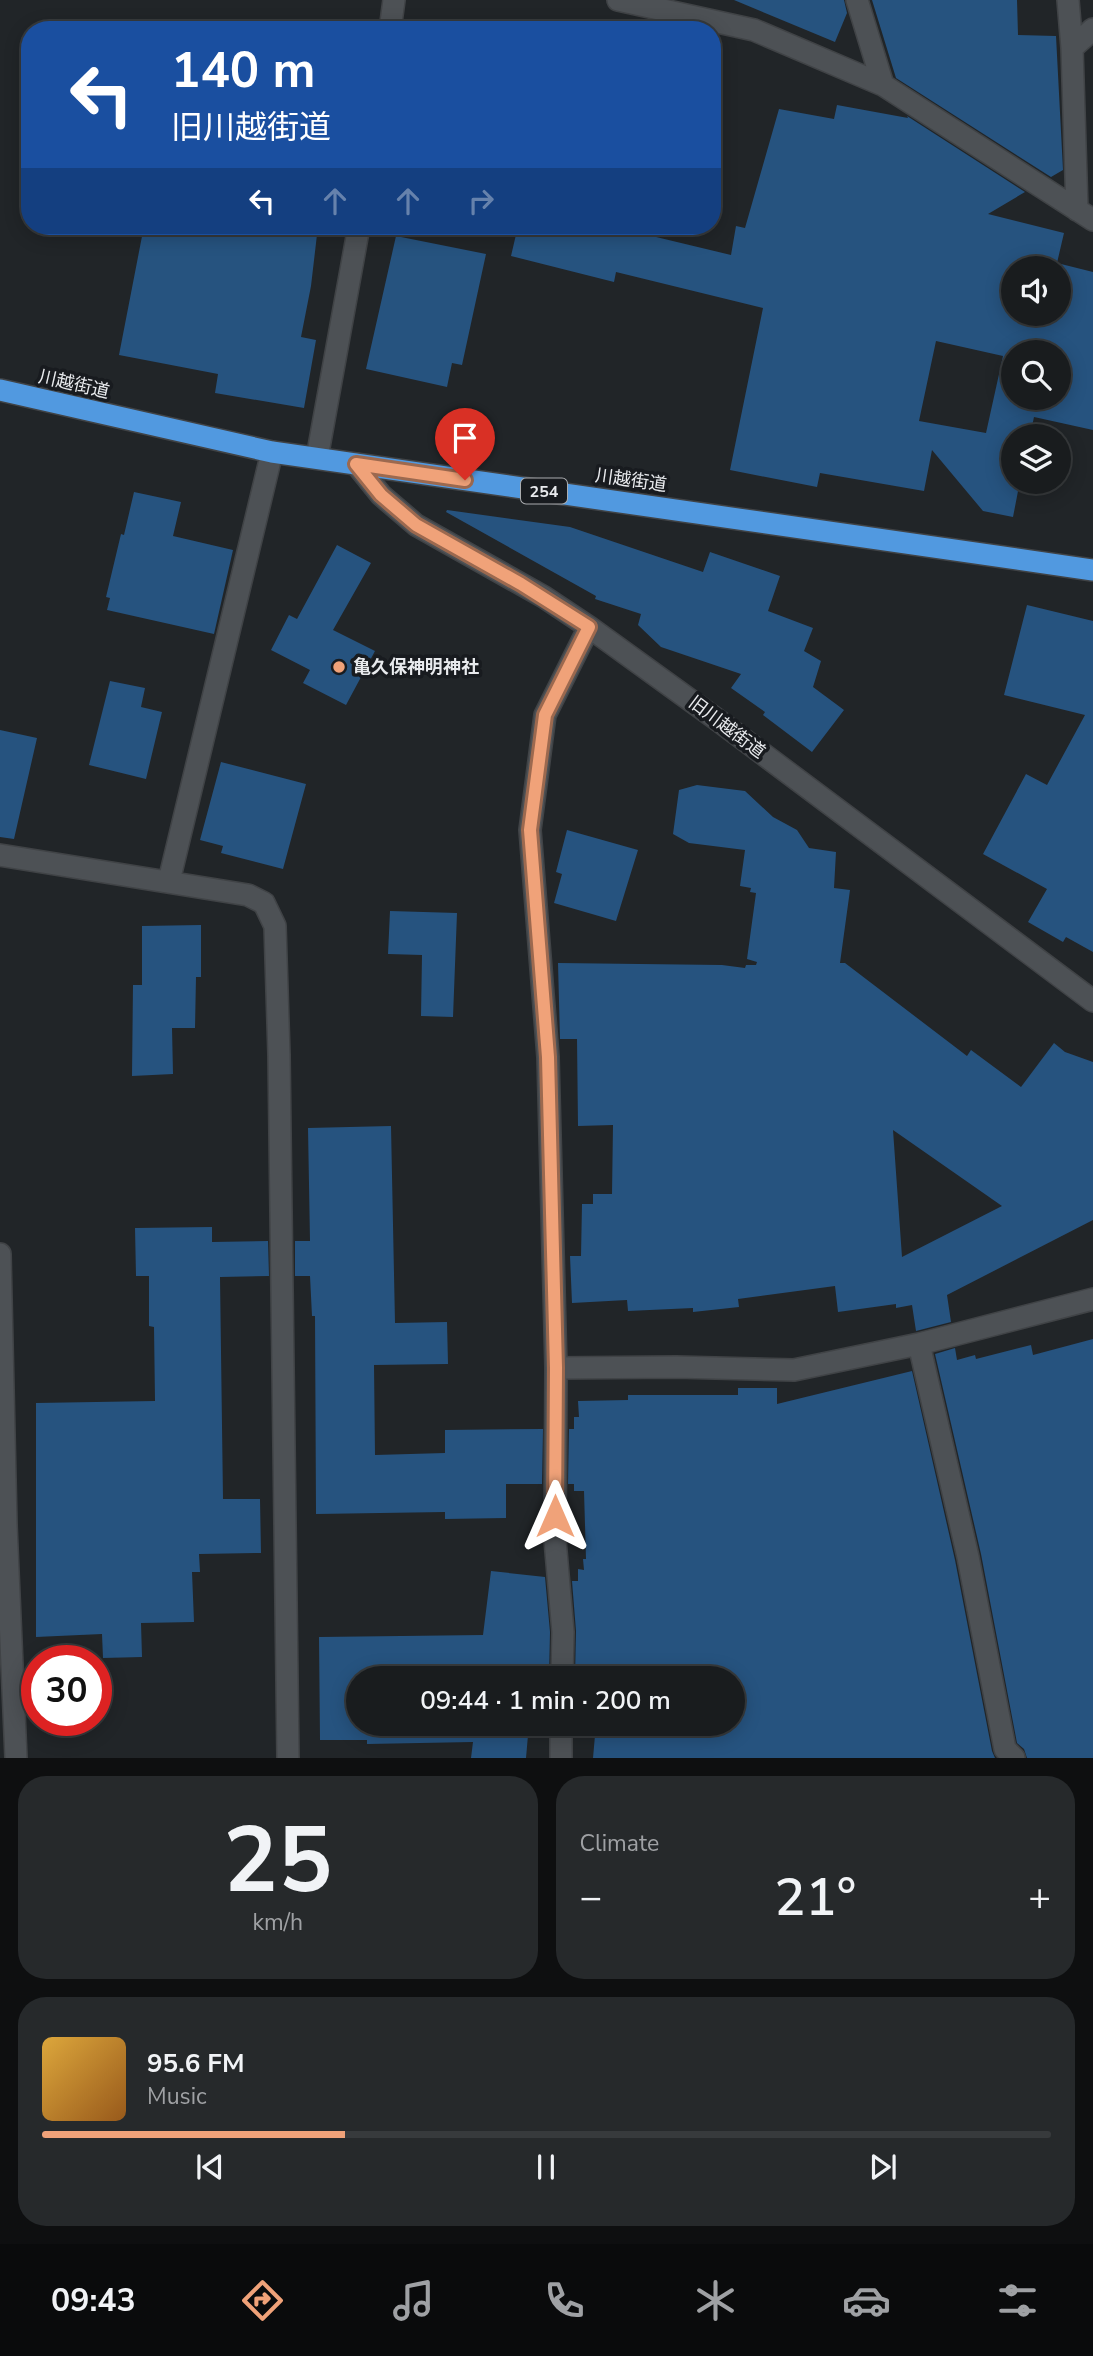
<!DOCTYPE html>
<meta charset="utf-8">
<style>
:root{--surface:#191c1e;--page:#26292b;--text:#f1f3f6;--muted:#9fa1a4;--line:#373a3c;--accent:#f0a279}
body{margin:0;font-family:"Nunito Sans","Noto Sans JP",sans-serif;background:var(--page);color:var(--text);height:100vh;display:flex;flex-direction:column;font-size:26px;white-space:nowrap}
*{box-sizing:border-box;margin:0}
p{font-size:23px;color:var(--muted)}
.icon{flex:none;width:38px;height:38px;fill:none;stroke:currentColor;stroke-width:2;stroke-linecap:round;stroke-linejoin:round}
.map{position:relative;height:1758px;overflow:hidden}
.sheet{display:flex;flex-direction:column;gap:18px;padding:18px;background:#0e0f10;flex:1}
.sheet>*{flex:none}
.banner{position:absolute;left:21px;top:21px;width:700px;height:214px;border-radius:28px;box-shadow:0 4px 18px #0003,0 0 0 2px var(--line);background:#1a4fa0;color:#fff;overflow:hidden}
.controls{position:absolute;left:1001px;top:256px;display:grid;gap:14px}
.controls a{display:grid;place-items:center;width:70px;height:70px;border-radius:50%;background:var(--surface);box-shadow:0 4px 18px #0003,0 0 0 2px var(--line);font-size:35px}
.speed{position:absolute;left:21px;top:1645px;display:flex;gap:14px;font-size:35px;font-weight:700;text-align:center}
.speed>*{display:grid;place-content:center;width:91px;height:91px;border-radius:50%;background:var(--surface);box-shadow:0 4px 18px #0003,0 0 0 2px var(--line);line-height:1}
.speed .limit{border:10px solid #d22;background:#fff;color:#111}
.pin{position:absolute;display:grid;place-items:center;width:60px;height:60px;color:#fff;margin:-72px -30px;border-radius:50% 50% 50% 0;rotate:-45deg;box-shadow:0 0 7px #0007}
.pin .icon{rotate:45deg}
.me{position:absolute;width:77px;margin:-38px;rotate:0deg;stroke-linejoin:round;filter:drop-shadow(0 0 5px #0008)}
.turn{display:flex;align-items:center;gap:24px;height:147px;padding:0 35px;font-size:32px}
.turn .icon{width:91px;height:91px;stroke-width:2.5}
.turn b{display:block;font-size:49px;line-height:60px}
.lanes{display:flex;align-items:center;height:66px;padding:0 35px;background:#0003;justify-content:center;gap:35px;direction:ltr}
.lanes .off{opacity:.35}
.big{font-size:52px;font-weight:600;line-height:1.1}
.sheet .tile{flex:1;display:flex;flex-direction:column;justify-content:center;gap:10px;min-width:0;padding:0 24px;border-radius:28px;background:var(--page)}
.sheet .dial{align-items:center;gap:0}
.dial b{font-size:91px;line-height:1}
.song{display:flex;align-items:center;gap:21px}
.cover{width:84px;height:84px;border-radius:10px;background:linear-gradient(135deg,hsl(40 70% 55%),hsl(30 70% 35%))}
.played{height:7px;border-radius:4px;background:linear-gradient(90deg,var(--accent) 30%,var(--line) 30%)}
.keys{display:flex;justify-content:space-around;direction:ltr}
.heat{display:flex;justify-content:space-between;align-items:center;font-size:38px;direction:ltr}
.sheet .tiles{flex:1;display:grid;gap:18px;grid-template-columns:1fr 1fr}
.tile:last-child{grid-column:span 2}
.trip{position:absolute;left:346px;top:1666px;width:399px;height:70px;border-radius:35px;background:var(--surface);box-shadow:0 4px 18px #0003,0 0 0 2px var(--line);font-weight:600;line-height:70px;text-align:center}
.dock{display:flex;height:112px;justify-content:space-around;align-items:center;background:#0a0b0c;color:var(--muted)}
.dock .icon{width:49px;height:49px}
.dock .active{color:var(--accent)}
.dock b{font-size:32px;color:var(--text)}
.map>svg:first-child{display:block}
</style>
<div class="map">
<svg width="1093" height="1758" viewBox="0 0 1093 1758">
<rect width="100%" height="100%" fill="#212528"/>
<path fill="#26537f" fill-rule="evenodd" d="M 734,0 L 844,0 L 847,13 L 835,42 Z
M 872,0 L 1017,0 L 1018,35 L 1056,36 L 1063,170 L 1051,177 L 896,78 Z
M 837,105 L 908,118 L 907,116 L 1025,192 L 988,214 L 1064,233 L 1057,263 L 1093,272 L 1093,430 L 1034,417 L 1030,436 L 1013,436 L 1013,481 L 1020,481 L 1013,517 L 983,511 L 932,450 L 924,491 L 820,473 L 817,487 L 730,470 L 763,308 L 616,272 L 614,282 L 511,256 L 518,226 L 628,226 L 627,230 L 731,255 L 736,226 L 745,228 L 779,109 L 834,119 ZM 1013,268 L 1059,268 L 1059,313 L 1013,313 ZM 936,341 L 1003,356 L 986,433 L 919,421 ZM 1013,352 L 1059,352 L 1059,397 L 1013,397 Z
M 144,226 L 318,226 L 311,286 L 301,337 L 316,340 L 304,408 L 215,393 L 218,374 L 119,355 Z
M 396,236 L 486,254 L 462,365 L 452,363 L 447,387 L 366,369 Z
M 134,492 L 181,502 L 173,536 L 233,550 L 214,634 L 107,610 L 110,598 L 106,597 L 121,534 L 124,535 Z
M 447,510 L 570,527 L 703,572 L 710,552 L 780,576 L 768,611 L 813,628 L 804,651 L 821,661 L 813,687 L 844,710 L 812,752 L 763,715 L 765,712 L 731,688 L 741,674 L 661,647 L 638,625 L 641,614 L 595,599 L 596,596 L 446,512 Z
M 337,545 L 371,563 L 333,630 L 375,651 L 346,705 L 303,683 L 310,670 L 271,650 L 289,615 L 297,619 Z
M 1027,605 L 1093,621 L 1093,952 L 1066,937 L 1063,942 L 1028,922 L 1047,889 L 983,854 L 1026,774 L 1047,785 L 1085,715 L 1004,695 Z
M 110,681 L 145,688 L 141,707 L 162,712 L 146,779 L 89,765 Z
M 0,730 L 37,738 L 14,839 L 0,837 Z
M 221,762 L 306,784 L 283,869 L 221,853 L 223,846 L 200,840 Z
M 697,785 L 745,791 L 773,817 L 797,830 L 809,848 L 836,852 L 834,888 L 850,890 L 840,963 L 845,963 L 967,1056 L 971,1050 L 1021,1087 L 1054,1043 L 1065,1052 L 1093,1062 L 1093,1220 L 947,1295 L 951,1322 L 916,1331 L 912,1305 L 896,1308 L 896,1304 L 838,1312 L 835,1286 L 738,1299 L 739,1307 L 693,1312 L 693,1308 L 628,1311 L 627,1300 L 572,1303 L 570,1256 L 581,1256 L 582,1204 L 593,1204 L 593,1194 L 612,1194 L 613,1125 L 578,1126 L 577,1039 L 560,1039 L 558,963 L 722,965 L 745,968 L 746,965 L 756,965 L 757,962 L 747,959 L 756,893 L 750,892 L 751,888 L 740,886 L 745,850 L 689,843 L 673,834 L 679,790 ZM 893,1130 L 1002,1206 L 902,1257 Z
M 567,830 L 638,850 L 616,921 L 554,903 L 562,874 L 556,872 Z
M 390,911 L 457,913 L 453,1017 L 421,1016 L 422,955 L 388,954 Z
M 201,925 L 201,977 L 196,977 L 195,1028 L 172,1028 L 173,1074 L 132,1076 L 133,985 L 142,985 L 142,926 Z
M 391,1126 L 395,1323 L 447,1322 L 448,1364 L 374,1365 L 375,1455 L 445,1453 L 445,1430 L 543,1429 L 542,1484 L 506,1484 L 506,1518 L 445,1519 L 445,1512 L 316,1514 L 315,1316 L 312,1316 L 310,1276 L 295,1276 L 295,1241 L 310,1241 L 308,1128 Z
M 212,1227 L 212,1242 L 268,1241 L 269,1276 L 220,1277 L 223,1499 L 260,1499 L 261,1553 L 199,1554 L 200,1572 L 192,1572 L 194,1622 L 141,1623 L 142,1657 L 103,1658 L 102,1634 L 36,1637 L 36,1403 L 155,1401 L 154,1327 L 149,1326 L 149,1276 L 136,1276 L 135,1228 Z
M 1093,1339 L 1093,1758 L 1027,1758 L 1024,1749 L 1017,1743 L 981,1554 L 935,1354 L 955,1348 L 957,1360 L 975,1355 L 976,1359 L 1031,1345 L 1033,1355 Z
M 912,1371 L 955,1560 L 992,1751 L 995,1758 L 593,1758 L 596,1724 L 733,1724 L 733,1678 L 575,1678 L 576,1631 L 572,1581 L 578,1581 L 578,1569 L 584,1570 L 583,1559 L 586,1559 L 584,1491 L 574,1491 L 574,1484 L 568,1484 L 569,1429 L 574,1429 L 574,1417 L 579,1417 L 578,1401 L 628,1400 L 628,1395 L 738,1395 L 738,1388 L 777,1388 L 777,1404 Z
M 491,1571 L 545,1577 L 550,1632 L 549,1678 L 359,1678 L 359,1724 L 529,1724 L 526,1758 L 471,1758 L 473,1742 L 367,1744 L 367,1740 L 320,1740 L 319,1637 L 483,1635 Z"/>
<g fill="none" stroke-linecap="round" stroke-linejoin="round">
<defs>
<path id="minor" d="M 618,0 L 754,30 L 883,85 L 1093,220
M 857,0 L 883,85
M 1068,0 L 1072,48 L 1077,210
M 390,30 L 394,0
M 1072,48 L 1093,29
M 317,458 L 359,226
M 356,464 L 381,495 L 416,525 L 544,597 L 589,627 L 719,721 L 1093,1001
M 0,855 L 248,895 L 264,903 L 275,926 L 279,1055 L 288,1758
M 169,881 L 272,452
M 0,1254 L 6,1525 L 16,1758
M 919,1344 L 968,1557 L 1005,1749 L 1014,1758
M 556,1368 L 676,1367 L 794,1370 L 919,1344 L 1093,1299
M 562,1678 L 563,1632 L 555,1540 L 556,1368 L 548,1057 L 530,830 L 545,715 L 589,627
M 561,1758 L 561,1724"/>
<path id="highway" d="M 0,390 L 272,452 L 1093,570"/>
</defs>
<use href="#minor" stroke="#404346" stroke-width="24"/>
<use href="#highway" stroke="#404346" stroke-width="24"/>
<use href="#minor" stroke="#4d5155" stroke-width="21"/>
<use href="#highway" stroke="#5199e0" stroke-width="21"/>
</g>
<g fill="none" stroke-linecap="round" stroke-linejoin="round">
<defs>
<path id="route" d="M 465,480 L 356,464 L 381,495 L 416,525 L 521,584 L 589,627 L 545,715 L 530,830 L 548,1057 L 556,1368 L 555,1516"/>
</defs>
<use href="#route" stroke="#9c694f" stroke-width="18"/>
<use href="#route" stroke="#f0a279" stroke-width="12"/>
</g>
<circle fill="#f0a279" stroke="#181b1f" stroke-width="2.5" cx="339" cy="667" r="7"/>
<g text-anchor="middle" stroke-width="7" stroke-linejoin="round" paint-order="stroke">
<rect fill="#181b1f" stroke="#aaacaf" stroke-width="2" x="521" y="478.5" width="46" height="25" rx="5"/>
<g font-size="16" font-weight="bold" fill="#e8eaed">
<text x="544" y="497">254</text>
</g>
<g font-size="18" fill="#e8eaed" stroke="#181b1f">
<text transform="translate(74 384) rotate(13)" y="6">川越街道</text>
<text transform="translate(631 480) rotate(8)" y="6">川越街道</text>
<text transform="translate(727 727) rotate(37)" y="6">旧川越街道</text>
</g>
<g font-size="18" font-weight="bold" fill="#e8eaed" stroke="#181b1f" text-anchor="start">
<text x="353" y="673">亀久保神明神社</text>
</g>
</g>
</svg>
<div class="controls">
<a><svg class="icon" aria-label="sound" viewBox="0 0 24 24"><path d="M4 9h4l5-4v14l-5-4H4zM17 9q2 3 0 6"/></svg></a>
<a><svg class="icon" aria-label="search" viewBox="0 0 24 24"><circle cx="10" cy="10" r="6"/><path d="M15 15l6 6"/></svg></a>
<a><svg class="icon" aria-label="layers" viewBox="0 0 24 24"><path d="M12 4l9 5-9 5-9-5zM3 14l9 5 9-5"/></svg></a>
</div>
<div class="speed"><div class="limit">30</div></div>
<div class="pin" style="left:465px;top:480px;background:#d93025"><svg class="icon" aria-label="arrive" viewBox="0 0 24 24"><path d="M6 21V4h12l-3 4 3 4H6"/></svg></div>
<svg class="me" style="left:555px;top:1516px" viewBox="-20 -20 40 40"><path d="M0-17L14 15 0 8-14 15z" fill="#f0a279" stroke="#fff" stroke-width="4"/></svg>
<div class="trip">09:44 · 1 min · 200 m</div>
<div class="banner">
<div class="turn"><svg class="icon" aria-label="left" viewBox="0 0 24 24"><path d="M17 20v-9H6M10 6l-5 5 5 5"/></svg><div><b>140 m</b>旧川越街道</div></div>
<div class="lanes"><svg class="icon" aria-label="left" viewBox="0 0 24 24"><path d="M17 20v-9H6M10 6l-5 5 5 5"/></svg><svg class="icon off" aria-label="ahead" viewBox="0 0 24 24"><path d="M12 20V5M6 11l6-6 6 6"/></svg><svg class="icon off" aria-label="ahead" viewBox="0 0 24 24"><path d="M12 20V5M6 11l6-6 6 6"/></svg><svg class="icon off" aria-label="right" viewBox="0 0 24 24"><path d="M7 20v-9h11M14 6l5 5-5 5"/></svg></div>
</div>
</div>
<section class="sheet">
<div class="tiles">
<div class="tile dial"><b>25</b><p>km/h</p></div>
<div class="tile"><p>Climate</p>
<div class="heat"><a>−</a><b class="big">21°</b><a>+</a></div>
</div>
<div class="tile">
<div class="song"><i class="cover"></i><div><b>95.6 FM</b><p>Music</p></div></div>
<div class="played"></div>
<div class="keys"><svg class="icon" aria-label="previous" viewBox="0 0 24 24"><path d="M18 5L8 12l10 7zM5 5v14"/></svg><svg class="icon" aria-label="pause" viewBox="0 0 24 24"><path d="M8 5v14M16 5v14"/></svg><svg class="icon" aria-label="next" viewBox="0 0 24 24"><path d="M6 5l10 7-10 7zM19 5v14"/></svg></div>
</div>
</div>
</section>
<nav class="dock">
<b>09:43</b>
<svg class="icon active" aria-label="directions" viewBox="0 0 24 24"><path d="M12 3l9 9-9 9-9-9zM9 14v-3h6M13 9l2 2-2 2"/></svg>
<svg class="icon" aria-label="music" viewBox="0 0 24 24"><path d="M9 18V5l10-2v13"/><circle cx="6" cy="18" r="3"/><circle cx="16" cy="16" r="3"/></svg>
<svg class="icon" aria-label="phone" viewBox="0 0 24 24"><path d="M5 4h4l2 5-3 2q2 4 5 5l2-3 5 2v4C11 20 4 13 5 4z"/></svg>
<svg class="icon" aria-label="climate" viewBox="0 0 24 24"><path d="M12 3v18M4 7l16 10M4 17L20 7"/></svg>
<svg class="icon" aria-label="car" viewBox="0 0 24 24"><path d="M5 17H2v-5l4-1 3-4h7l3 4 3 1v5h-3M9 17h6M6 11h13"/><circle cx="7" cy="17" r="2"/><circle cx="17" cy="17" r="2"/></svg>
<svg class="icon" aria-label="filters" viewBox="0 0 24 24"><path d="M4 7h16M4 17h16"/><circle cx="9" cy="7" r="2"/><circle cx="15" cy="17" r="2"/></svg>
</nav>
